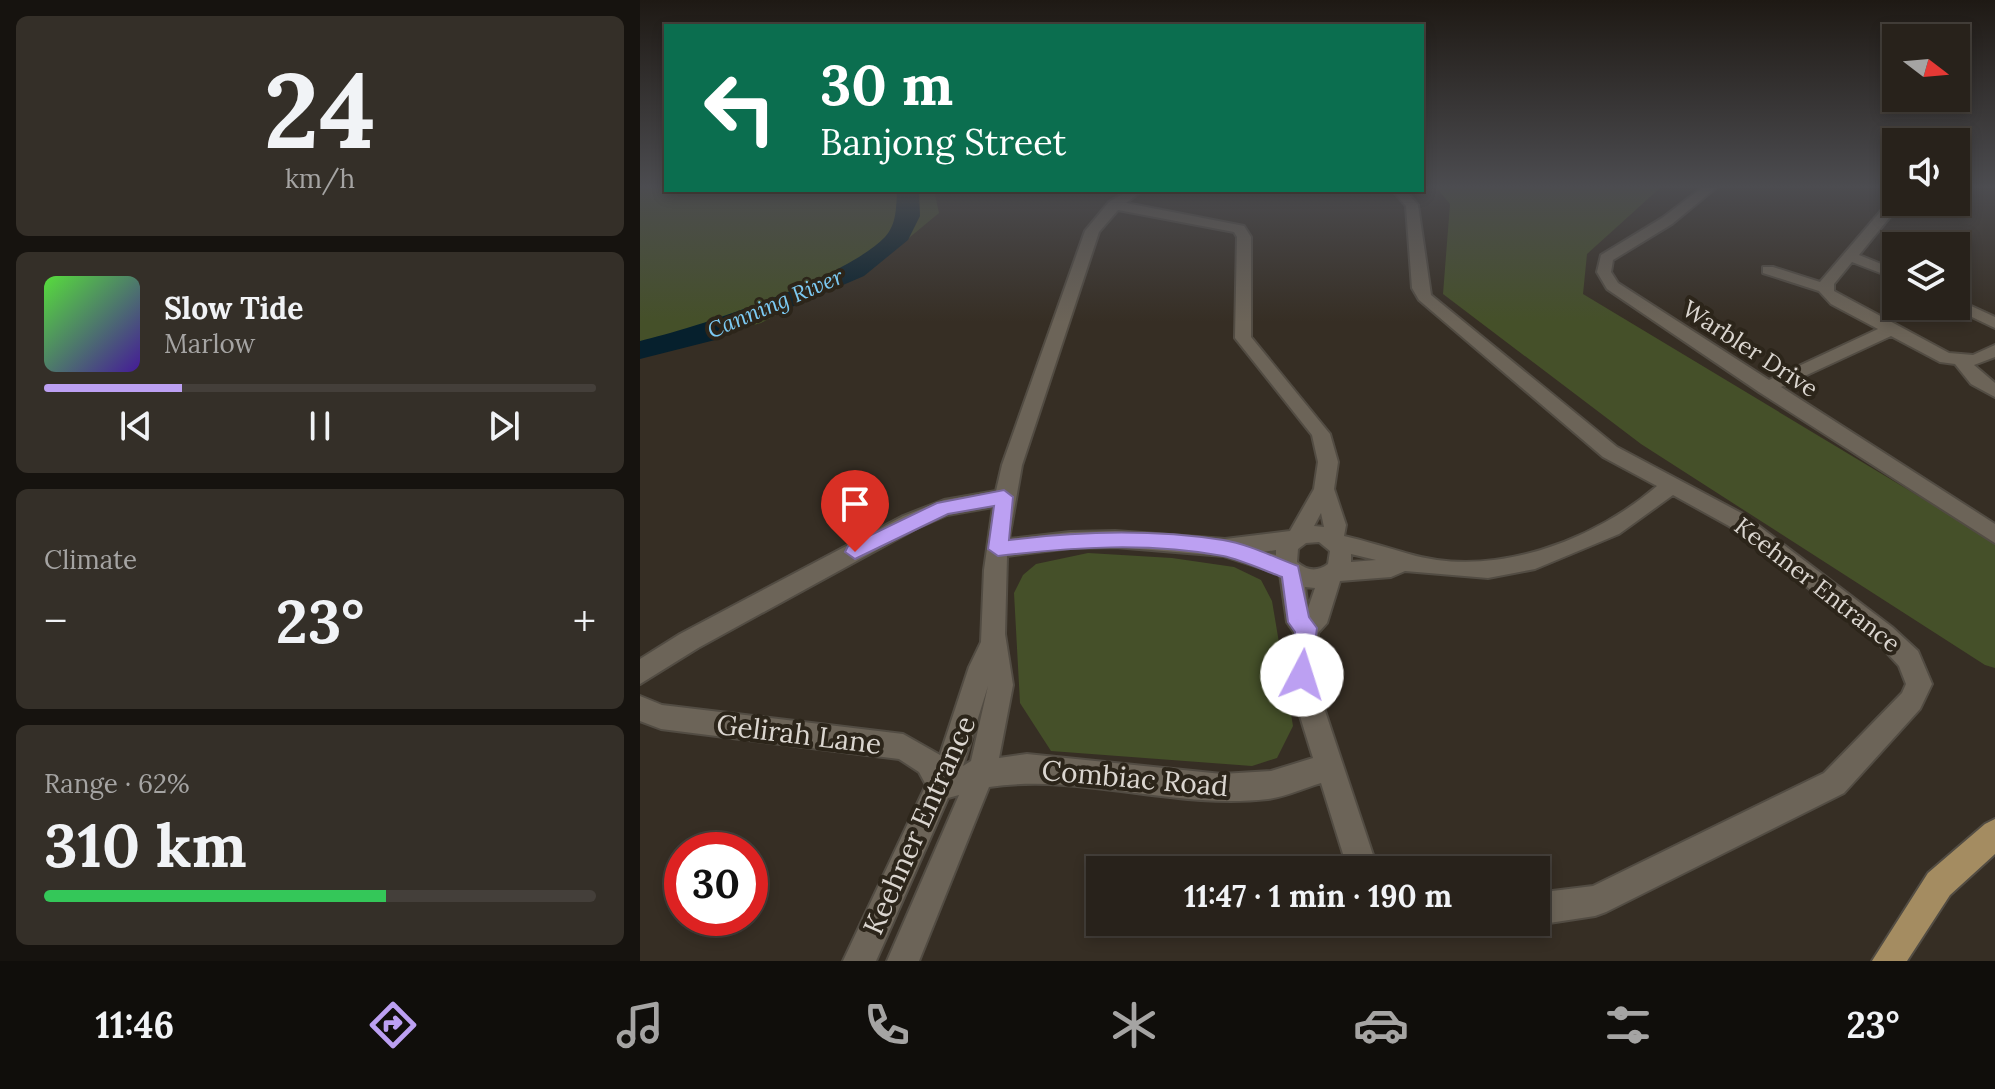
<!DOCTYPE html>
<meta charset="utf-8">
<style>
:root{--surface:#28221b;--page:#342f28;--text:#f1f3f6;--muted:#a5a4a3;--line:#443f3a;--accent:#bca0f2}
body{margin:0;font-family:Lora,serif;background:var(--page);color:var(--text);height:100vh;display:flex;flex-direction:column;font-size:30px;white-space:nowrap}
*{box-sizing:border-box;margin:0}
p{font-size:26px;color:var(--muted)}
.icon{flex:none;width:44px;height:44px;fill:none;stroke:currentColor;stroke-width:2;stroke-linecap:round;stroke-linejoin:round}
.map{position:relative;flex:1;overflow:hidden}
.panel{display:flex;flex-direction:column;gap:16px;padding:16px;background:#16130f;width:640px}
.panel>*{flex:none}
.banner{position:absolute;left:24px;top:24px;width:760px;height:168px;border-radius:0px;box-shadow:0 4px 12px #0003,0 0 0 2px var(--line);background:#0b6e4f;color:#fff;overflow:hidden}
.needle{width:52px;rotate:106deg}
.tools{position:absolute;left:1242px;top:24px;display:grid;gap:16px}
.tools a{display:grid;place-items:center;width:88px;height:88px;border-radius:0px;background:var(--surface);box-shadow:0 4px 12px #0003,0 0 0 2px var(--line);font-size:40px}
.speed{position:absolute;left:24px;top:832px;display:flex;gap:16px;font-size:40px;font-weight:700;text-align:center}
.speed>*{display:grid;place-content:center;width:104px;height:104px;border-radius:50%;background:var(--surface);box-shadow:0 4px 12px #0003,0 0 0 2px var(--line);line-height:1}
.speed .limit{border:12px solid #d22;background:#fff;color:#111}
.pin{position:absolute;display:grid;place-items:center;width:68px;height:68px;color:#fff;margin:-82px -34px;border-radius:50% 50% 50% 0;rotate:-45deg;box-shadow:0 0 8px #0007}
.pin .icon{rotate:45deg}
.me{position:absolute;width:88px;margin:-44px;rotate:5deg;stroke-linejoin:round;filter:drop-shadow(0 0 6px #0008)}
.turn{display:flex;align-items:center;gap:28px;height:168px;padding:0 24px;font-size:36px}
.turn .icon{width:104px;height:104px;stroke-width:2.5}
.turn b{display:block;font-size:56px;line-height:68px}
.big{font-size:60px;font-weight:700;line-height:1.1}
.panel .card{flex:1;display:flex;flex-direction:column;justify-content:center;gap:12px;min-width:0;padding:0 28px;border-radius:12px;background:var(--page)}
.panel .dial{align-items:center;gap:0}
.dial b{font-size:104px;line-height:1}
.song{display:flex;align-items:center;gap:24px}
.cover{width:96px;height:96px;border-radius:12px;background:linear-gradient(135deg,hsl(110 70% 55%),hsl(260 70% 35%))}
.played{height:8px;border-radius:4px;background:linear-gradient(90deg,var(--accent) 25%,var(--line) 25%)}
.keys{display:flex;justify-content:space-around;direction:ltr}
.heat{display:flex;justify-content:space-between;align-items:center;font-size:44px;direction:ltr}
.charge{height:12px;border-radius:6px;background:linear-gradient(90deg,#34c759 62%,var(--line) 0)}
.trip{position:absolute;left:446px;top:856px;width:464px;height:80px;border-radius:0px;background:var(--surface);box-shadow:0 4px 12px #0003,0 0 0 2px var(--line);font-weight:700;line-height:80px;text-align:center}
.dock{display:flex;height:128px;justify-content:space-around;align-items:center;background:#100e0b;color:var(--muted)}
.dock .icon{width:56px;height:56px}
.dock .selected{color:var(--accent)}
.dock b{font-size:36px;color:var(--text)}
main{display:flex;flex:1;min-height:0}
.map>svg:first-child{display:block}
</style>
<main>
<section class="panel">
<div class="card dial"><b>24</b><p>km/h</p></div>
<div class="card">
<div class="song"><i class="cover"></i><div><b>Slow Tide</b><p>Marlow</p></div></div>
<div class="played"></div>
<div class="keys"><svg class="icon" aria-label="previous" viewBox="0 0 24 24"><path d="M18 5L8 12l10 7zM5 5v14"/></svg><svg class="icon" aria-label="pause" viewBox="0 0 24 24"><path d="M8 5v14M16 5v14"/></svg><svg class="icon" aria-label="next" viewBox="0 0 24 24"><path d="M6 5l10 7-10 7zM19 5v14"/></svg></div>
</div>
<div class="card"><p>Climate</p>
<div class="heat"><a>−</a><b class="big">23°</b><a>+</a></div>
</div>
<div class="card"><p>Range · 62%</p><b class="big">310 km</b><div class="charge"></div></div>
</section>
<div class="map">
<svg width="1355" height="961" viewBox="0 0 1355 961">
<rect width="100%" height="100%" fill="#362e24"/>
<path fill="#455029" d="M 0,187 L 294,190 L 299,213 L 252,252 L 121,323 L 0,357 Z
M 796,187 L 1021,187 L 947,254 L 943,294 L 1355,542 L 1355,668 L 1345,665 L 1001,444 L 803,294 L 810,204 Z
M 448,553 L 532,558 L 594,567 L 621,580 L 632,601 L 653,726 L 637,758 L 612,766 L 411,751 L 380,703 L 374,593 L 383,575 L 396,564 Z"/>
<g fill="none" stroke-linecap="round" stroke-linejoin="round">
<path fill="#06202d" fill-rule="evenodd" d="M 257,190 L 279,190 L 280,216 L 268,240 L 224,276 L 75,340 L 0,359 L 0,341 C 59,327 204,279 245,237 C 257,224 256,207 257,190 Z"/>
<defs>
<path id="minor" d="M 1063,187 L 1077,187 L 1032,224 L 973,260 L 971,272 L 978,283 L 1129,380 L 1238,329 L 1191,304 L 1179,291 L 1123,273 L 1123,267 L 1133,267 L 1180,282 L 1251,199 L 1262,202 L 1219,255 L 1256,270 L 1256,279 L 1212,262 L 1194,284 L 1194,291 L 1309,353 L 1333,355 L 1355,345 L 1355,357 L 1334,365 L 1355,383 L 1355,397 L 1331,384 L 1315,364 L 1300,362 L 1251,336 L 1141,387 L 1355,524 L 1355,543 L 1119,392 L 967,289 L 957,272 L 961,255 L 1022,218 Z
M 489,190 L 503,190 L 486,203 L 604,226 L 611,237 L 611,337 L 690,434 L 698,462 L 694,489 L 706,525 L 704,536 C 726,541 748,548 769,554 C 854,579 953,541 1017,486 L 963,457 L 779,300 L 772,288 L 766,206 L 752,190 L 765,190 L 778,205 L 791,295 L 977,447 L 1103,514 L 1252,627 L 1278,651 L 1292,684 L 1280,709 L 1204,793 L 966,912 L 955,916 L 896,925 L 890,922 L 896,922 L 896,893 L 953,886 L 1184,773 L 1262,693 L 1266,684 L 1259,666 L 1236,641 L 1089,526 L 1033,495 L 979,534 L 895,569 L 848,578 L 765,571 L 751,577 L 700,581 L 687,623 L 678,633 L 676,684 L 738,870 L 708,870 L 681,783 C 664,788 645,797 628,799 C 535,810 442,773 349,787 L 279,961 L 247,961 L 319,795 L 308,798 L 236,961 L 203,961 L 286,785 L 279,772 L 259,759 L 21,729 L 0,721 L 0,696 L 22,705 L 263,734 L 300,755 L 329,667 L 341,642 L 344,570 L 353,507 L 307,515 L 277,528 L 58,648 L 0,684 L 0,659 L 40,634 L 263,516 L 304,500 L 356,491 L 362,465 L 445,231 L 469,202 ZM 478,210 L 594,232 L 597,237 L 595,338 L 672,435 L 678,462 L 674,489 L 650,531 L 585,539 L 475,531 L 430,532 L 369,539 L 382,465 L 459,232 ZM 681,513 L 684,527 L 674,526 ZM 679,542 L 690,551 L 688,564 C 677,572 667,571 657,562 L 658,549 L 666,543 ZM 475,547 L 584,556 L 640,574 L 647,622 L 654,632 L 650,684 L 673,758 L 631,771 L 582,774 L 387,754 L 359,758 L 373,685 L 365,634 L 367,556 L 430,548 ZM 636,550 L 636,555 L 623,552 ZM 711,554 L 736,560 L 711,562 ZM 665,587 L 675,588 L 668,608 ZM 348,686 L 331,761 L 323,766 Z
M 1316,299 L 1355,317 L 1355,328 L 1311,307 L 1316,306 Z"/>
<path id="major" d="M 1355,819 L 1355,854 L 1310,895 L 1267,961 L 1232,961 L 1288,873 L 1345,824 Z"/>
</defs>
<use href="#minor" stroke="#524c43" stroke-width="4"/>
<use href="#major" stroke="#524c43" stroke-width="4"/>
<use href="#minor" fill="#6c6458" fill-rule="evenodd"/>
<use href="#major" fill="#a48c61" fill-rule="evenodd"/>
</g>
<linearGradient id="sky" x2="0" y2="1"><stop stop-color="#1e1914"/><stop offset="0.58" stop-color="#4c4c50"/><stop offset="1" stop-color="#4c4c50" stop-opacity="0"/></linearGradient>
<rect width="1355" height="322" fill="url(#sky)"/>
<path fill="#bca0f2" stroke="#7a689d" stroke-width="2" d="M 364,490 L 373,497 L 369,540 C 440,531 512,529 583,540 C 608,544 634,557 658,566 L 669,617 L 677,628 L 670,682 L 662,685 L 654,682 L 650,675 L 655,632 L 648,622 L 642,577 C 623,570 602,560 583,556 C 509,542 432,547 358,556 L 348,549 L 354,506 L 308,514 L 215,559 L 205,552 L 208,546 L 297,503 Z"/>
<g text-anchor="middle" stroke-width="8" stroke-linejoin="round" paint-order="stroke">
<g font-size="22" font-style="italic" fill="#7ccaf3" stroke="#2c251a">
<text transform="translate(135 303) rotate(-23)" y="8">Canning River</text>
</g>
<g font-size="24" fill="#dbd6d0" stroke="#2c251a">
<text transform="translate(1110 349) rotate(33)" y="8">Warbler Drive</text>
<text transform="translate(1177 585) rotate(38)" y="8">Keehner Entrance</text>
</g>
<g font-size="28" fill="#dbd6d0" stroke="#2c251a">
<text transform="translate(159 734) rotate(7)" y="10">Gelirah Lane</text>
<text transform="translate(495 778) rotate(5)" y="10">Combiac Road</text>
<text transform="translate(279 825) rotate(-66)" y="10">Keehner Entrance</text>
</g>
</g>
</svg>
<div class="tools">
<a><svg class="needle" viewBox="-14 -14 28 28"><path d="M0-13l5 13h-10z" fill="#e53935"/><path d="M0 13l5-13h-10z" fill="#a5a4a3"/></svg></a>
<a><svg class="icon" aria-label="sound" viewBox="0 0 24 24"><path d="M4 9h4l5-4v14l-5-4H4zM17 9q2 3 0 6"/></svg></a>
<a><svg class="icon" aria-label="layers" viewBox="0 0 24 24"><path d="M12 4l9 5-9 5-9-5zM3 14l9 5 9-5"/></svg></a>
</div>
<div class="speed"><div class="limit">30</div></div>
<div class="pin" style="left:215px;top:552px;background:#d93025"><svg class="icon" aria-label="arrive" viewBox="0 0 24 24"><path d="M6 21V4h12l-3 4 3 4H6"/></svg></div>
<svg class="me" style="left:662px;top:675px" viewBox="-20 -20 40 40"><circle r="19" fill="#fff"/><path d="M0-13L10 11 0 6-10 11z" fill="#bca0f2"/></svg>
<div class="trip">11:47 · 1 min · 190 m</div>
<div class="banner">
<div class="turn"><svg class="icon" aria-label="left" viewBox="0 0 24 24"><path d="M17 20v-9H6M10 6l-5 5 5 5"/></svg><div><b>30 m</b>Banjong Street</div></div>
</div>
</div>
</main>
<nav class="dock">
<b>11:46</b>
<svg class="icon selected" aria-label="directions" viewBox="0 0 24 24"><path d="M12 3l9 9-9 9-9-9zM9 14v-3h6M13 9l2 2-2 2"/></svg>
<svg class="icon" aria-label="music" viewBox="0 0 24 24"><path d="M9 18V5l10-2v13"/><circle cx="6" cy="18" r="3"/><circle cx="16" cy="16" r="3"/></svg>
<svg class="icon" aria-label="phone" viewBox="0 0 24 24"><path d="M5 4h4l2 5-3 2q2 4 5 5l2-3 5 2v4C11 20 4 13 5 4z"/></svg>
<svg class="icon" aria-label="climate" viewBox="0 0 24 24"><path d="M12 3v18M4 7l16 10M4 17L20 7"/></svg>
<svg class="icon" aria-label="car" viewBox="0 0 24 24"><path d="M5 17H2v-5l4-1 3-4h7l3 4 3 1v5h-3M9 17h6M6 11h13"/><circle cx="7" cy="17" r="2"/><circle cx="17" cy="17" r="2"/></svg>
<svg class="icon" aria-label="filters" viewBox="0 0 24 24"><path d="M4 7h16M4 17h16"/><circle cx="9" cy="7" r="2"/><circle cx="15" cy="17" r="2"/></svg>
<b>23°</b>
</nav>
